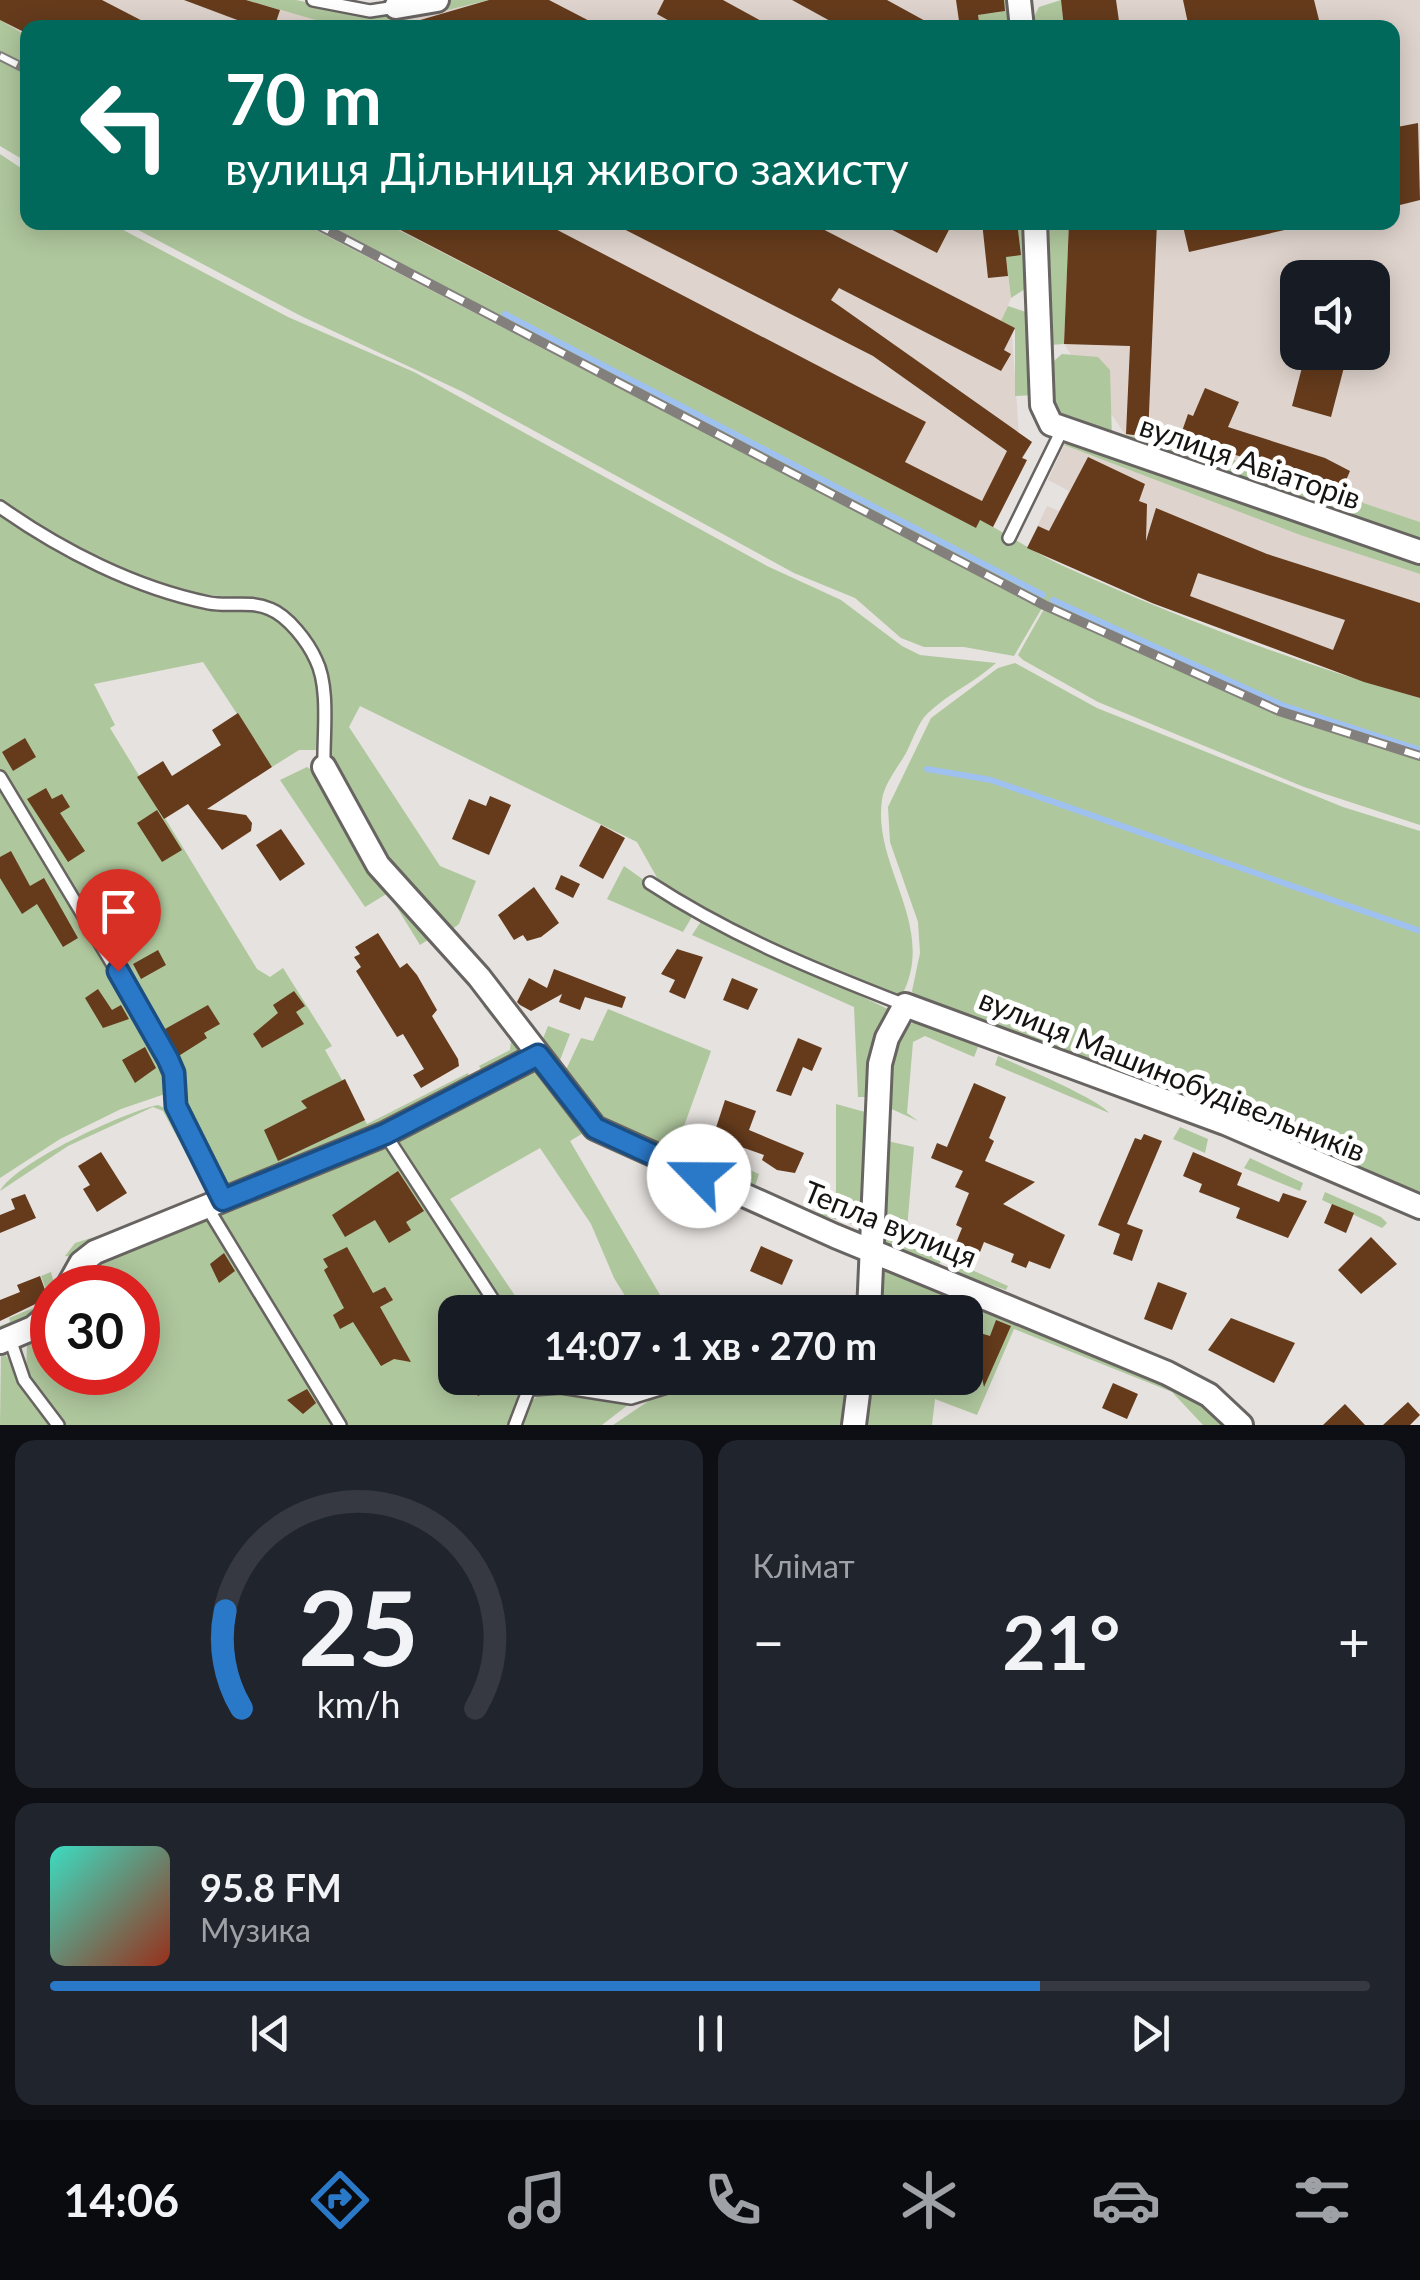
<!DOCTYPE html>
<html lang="uk">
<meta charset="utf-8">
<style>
:root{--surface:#171b24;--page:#20242c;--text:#f1f3f6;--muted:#9ea1a6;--line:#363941;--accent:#2a78c8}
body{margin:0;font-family:Lato,sans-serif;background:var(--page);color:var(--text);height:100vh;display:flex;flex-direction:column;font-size:38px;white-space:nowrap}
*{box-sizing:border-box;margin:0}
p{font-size:32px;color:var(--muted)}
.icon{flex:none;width:55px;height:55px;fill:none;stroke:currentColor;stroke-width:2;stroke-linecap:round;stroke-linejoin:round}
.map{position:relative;height:1425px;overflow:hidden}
.details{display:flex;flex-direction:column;gap:15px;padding:15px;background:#0d0f14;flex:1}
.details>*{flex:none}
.hud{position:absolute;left:20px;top:20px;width:1380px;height:210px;border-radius:20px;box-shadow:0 5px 25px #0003;background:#00695c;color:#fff;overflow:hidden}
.controls{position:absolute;left:1280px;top:260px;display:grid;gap:20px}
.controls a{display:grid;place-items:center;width:110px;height:110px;border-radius:20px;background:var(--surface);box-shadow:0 5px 25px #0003;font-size:50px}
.speed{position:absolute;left:30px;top:1265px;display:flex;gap:20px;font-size:50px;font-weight:700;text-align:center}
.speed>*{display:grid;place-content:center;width:130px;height:130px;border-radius:50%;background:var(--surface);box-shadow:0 5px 25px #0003;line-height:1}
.speed .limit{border:15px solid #d22;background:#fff;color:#111}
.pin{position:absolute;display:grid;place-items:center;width:85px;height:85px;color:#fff;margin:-102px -42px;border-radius:50% 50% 50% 0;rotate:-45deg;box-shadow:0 0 10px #0007}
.pin .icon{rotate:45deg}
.me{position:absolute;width:110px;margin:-55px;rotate:293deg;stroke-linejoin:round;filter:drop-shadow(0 0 8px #0008)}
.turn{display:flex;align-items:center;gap:35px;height:210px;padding:0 40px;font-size:45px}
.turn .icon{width:130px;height:130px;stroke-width:2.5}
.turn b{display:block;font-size:70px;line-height:85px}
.big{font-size:75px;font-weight:700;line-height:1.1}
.details .tile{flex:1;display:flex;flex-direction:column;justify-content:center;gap:15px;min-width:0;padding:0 35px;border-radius:20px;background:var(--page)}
.details .dial{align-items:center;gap:0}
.dial svg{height:260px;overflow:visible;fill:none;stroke:var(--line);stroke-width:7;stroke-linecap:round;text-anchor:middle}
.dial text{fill:var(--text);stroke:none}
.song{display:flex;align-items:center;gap:30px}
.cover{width:120px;height:120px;border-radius:15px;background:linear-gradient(135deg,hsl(170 70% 55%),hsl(10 70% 35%))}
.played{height:10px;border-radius:5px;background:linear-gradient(90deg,var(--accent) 75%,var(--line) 75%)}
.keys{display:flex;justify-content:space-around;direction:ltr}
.heat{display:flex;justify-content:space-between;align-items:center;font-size:55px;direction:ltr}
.details .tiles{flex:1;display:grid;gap:15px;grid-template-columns:1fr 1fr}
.tile:last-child{grid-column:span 2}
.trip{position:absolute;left:438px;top:1295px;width:545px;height:100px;border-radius:20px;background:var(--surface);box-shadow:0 5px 25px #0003;font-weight:700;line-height:100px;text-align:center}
.tab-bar{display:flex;height:160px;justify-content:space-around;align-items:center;background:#090b0e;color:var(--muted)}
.tab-bar .icon{width:70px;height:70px}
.tab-bar .selected{color:var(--accent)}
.tab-bar b{font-size:45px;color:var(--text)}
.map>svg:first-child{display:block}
</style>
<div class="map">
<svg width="1420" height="1425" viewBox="0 0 1420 1425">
<rect width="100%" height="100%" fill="#e6e2df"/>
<path fill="#dfd4cd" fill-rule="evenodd" d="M 0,0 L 246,0 L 357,27 L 28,28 L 27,36 L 0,20 Z
M 489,0 L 999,0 L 1000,12 L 980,28 L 373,28 Z
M 1061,0 L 1420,0 L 1420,522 L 1149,432 L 1148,437 L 1126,436 L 1064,344 L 1069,223 L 1392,222 L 1392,28 L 1064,27 ZM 1298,278 L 1372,278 L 1372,352 L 1298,352 Z
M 302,223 L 320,223 L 1047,602 L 1281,708 L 1420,753 L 1420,759 L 1278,714 L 1044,609 Z
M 385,223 L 1017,223 L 1021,255 L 1006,257 L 1011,298 L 1002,321 L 1015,328 L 1012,335 L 1019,434 L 1032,442 L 1023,457 L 1027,460 L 993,527 L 976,528 Z
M 1064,445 L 1300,535 L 1420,574 L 1420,698 L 1364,682 L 1153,603 L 1027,548 L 1047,506 L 1059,511 L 1069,491 L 1048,480 Z"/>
<path fill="#afc79d" d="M 246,0 L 296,0 L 371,16 L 451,0 L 489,0 L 373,28 L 323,22 Z
M 999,0 L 1012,0 L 1014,27 L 980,27 L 978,15 L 1000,12 Z
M 1061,0 L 1064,27 L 1029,27 L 1039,7 Z
M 0,20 L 27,36 L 27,66 L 0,51 Z
M 0,60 L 27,75 L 27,162 L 0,146 Z
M 0,154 L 27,172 L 28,222 L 110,223 L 288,317 L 414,372 L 767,566 L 841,600 L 902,646 L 920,655 L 996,663 C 975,682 948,694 928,713 C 918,722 913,740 906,753 C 898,767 884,784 882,800 C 872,868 940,928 900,999 L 771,947 L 703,909 L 660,883 L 637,842 L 360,706 L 349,727 L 440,866 L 476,881 L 459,924 L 446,934 C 405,888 353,834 330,774 C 312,728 348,674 302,630 C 259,589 236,603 184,590 C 119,574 50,545 0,501 Z
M 125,223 L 302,223 L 1042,608 L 1014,656 L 964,647 L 924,647 L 901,638 L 855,598 L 794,573 L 463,392 L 301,316 Z
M 320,223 L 385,223 L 976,528 L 980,520 C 1008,534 1033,552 1061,565 C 1176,617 1298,664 1420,698 L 1420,753 L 1281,708 L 1047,602 Z
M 1017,223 L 1029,223 L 1028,287 L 1011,298 L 1006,257 Z
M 1042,223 L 1069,223 L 1064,344 L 1050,345 Z
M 1008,306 L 1026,312 L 1031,321 L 1035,395 L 1015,396 L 1015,328 L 1001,321 Z
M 1062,354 L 1098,357 L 1110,370 L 1112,439 L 1055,419 L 1047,367 Z
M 1148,431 L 1420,522 L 1420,544 L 1126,443 L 1126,436 L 1148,437 Z
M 1069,440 L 1420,560 L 1420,574 L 1300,535 L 1064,445 Z
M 0,514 C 37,537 73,562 115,576 C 180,598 297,589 316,674 C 322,697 318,726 318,750 L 299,750 L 272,767 L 203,662 L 94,684 L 115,725 L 110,728 L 257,969 L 270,977 L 283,968 L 332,1046 L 325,1050 L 367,1124 L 468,1073 L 472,1085 L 227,1190 L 181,1104 L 179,1071 L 172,1055 L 0,770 Z
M 1044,609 L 1278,714 L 1420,759 L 1420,825 L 1304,787 L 1098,702 L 1023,660 L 1018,655 Z
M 1015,663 L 1097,708 L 1343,807 L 1420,831 L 1420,1197 L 915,998 L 912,991 L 920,953 L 918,922 L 890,842 L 888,807 L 931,718 L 998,668 Z
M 307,767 L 323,777 L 431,938 L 420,945 L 388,893 L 365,907 L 280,780 Z
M 0,783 L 170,1070 L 168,1093 L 121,1109 L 60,1139 L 0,1178 Z
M 624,866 L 693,915 L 683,932 L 607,899 Z
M 702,920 L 890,1010 L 868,1097 L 858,1097 L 854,1007 L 692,935 Z
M 490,1004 L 525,1051 L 484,1075 L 479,1066 L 510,1050 L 511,1041 L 483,1006 Z
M 608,1009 L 711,1051 L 679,1140 L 701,1150 L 694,1168 L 607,1128 L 563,1076 L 581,1038 L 593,1041 Z
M 923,1021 L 978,1047 L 974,1057 L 925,1036 L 913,1042 L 907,1113 L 918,1121 L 885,1106 C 888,1078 885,1022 923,1021 Z
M 548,1026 L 570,1034 L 557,1068 L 540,1046 Z
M 998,1056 C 1020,1066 1099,1099 1109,1113 L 995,1065 Z
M 527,1072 L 543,1074 L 590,1129 L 570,1141 L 670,1312 L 635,1312 L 614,1278 L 591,1224 L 540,1148 L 450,1199 L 526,1312 L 506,1312 L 402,1153 L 396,1135 Z
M 836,1104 L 865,1112 L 862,1208 L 851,1224 L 817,1214 L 823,1201 L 836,1205 Z
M 158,1105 L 167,1109 L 205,1173 L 213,1200 L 74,1257 L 65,1256 L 75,1243 L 184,1209 L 209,1196 L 163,1111 L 153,1107 L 68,1146 L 0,1191 C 15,1163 124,1112 158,1105 Z
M 1180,1127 L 1208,1139 L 1205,1153 L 1173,1139 Z
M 883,1140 L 914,1147 L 906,1241 L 944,1257 L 935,1270 L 893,1251 L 883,1237 Z
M 385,1144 L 496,1312 L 455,1312 L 455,1378 L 528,1378 L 511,1425 L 345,1425 L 221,1222 L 219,1211 Z
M 1250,1158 L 1303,1183 L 1300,1191 L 1244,1168 Z
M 726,1160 L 759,1174 L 753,1192 L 720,1179 Z
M 1325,1192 L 1381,1217 L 1387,1223 L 1382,1228 L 1322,1200 Z
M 203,1219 L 212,1224 L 337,1425 L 61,1425 L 26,1372 L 27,1345 L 52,1319 L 52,1372 L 138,1372 L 138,1288 L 73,1287 C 97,1245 160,1235 203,1219 Z
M 956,1263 L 1008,1286 L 1006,1290 L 971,1278 L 1021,1300 L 1019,1305 L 953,1278 Z
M 890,1264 L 1202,1397 L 1230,1425 L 1203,1425 L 1172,1392 L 1014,1329 L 977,1415 L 935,1399 L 932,1425 L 860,1425 L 866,1378 L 965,1378 L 965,1312 L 874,1312 L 881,1268 Z
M 51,1272 L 55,1287 L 52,1304 L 0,1338 L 0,1326 L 10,1322 L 9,1318 L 50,1301 L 41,1276 Z
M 1,1348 L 53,1425 L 0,1425 Z
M 538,1378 L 581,1378 L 619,1384 L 688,1378 L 628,1394 L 538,1384 Z
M 709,1378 L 856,1378 L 849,1425 L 613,1425 L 653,1398 Z
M 544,1391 L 633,1401 L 602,1425 L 520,1425 L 528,1404 Z"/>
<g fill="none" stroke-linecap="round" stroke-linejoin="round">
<path stroke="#9fc1ef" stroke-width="6" d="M 505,314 L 1043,595
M 1053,600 L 1282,705 L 1420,750
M 927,769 L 991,780 L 1420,931"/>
</g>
<path fill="#653b1c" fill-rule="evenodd" d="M 0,0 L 102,0 L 156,28 L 28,28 L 28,34 L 0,20 Z
M 184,0 L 246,0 L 280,10 L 274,28 L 259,28 Z
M 489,0 L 549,0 L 603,28 L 479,28 L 478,22 L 459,28 L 411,28 L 410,23 Z
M 664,0 L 723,0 L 774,28 L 682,28 L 657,14 Z
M 792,0 L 887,0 L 938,28 L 843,28 Z
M 956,0 L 1004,0 L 1005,11 L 978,15 L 980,28 L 960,28 Z
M 1061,0 L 1116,0 L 1120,28 L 1064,28 Z
M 1183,0 L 1314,0 L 1321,28 L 1189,28 Z
M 1418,123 L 1420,200 L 1392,207 L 1392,128 Z
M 385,222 L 542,222 L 926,422 L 905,462 L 982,501 L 1007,451 L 873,356 L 610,222 L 809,222 L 1015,328 L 1004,350 L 1011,354 L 1001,371 L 839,288 L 831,300 L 1032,442 L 1022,458 L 1027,460 L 993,527 L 980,520 L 976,528 Z
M 877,222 L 953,222 L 937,253 Z
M 982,222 L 1017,222 L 1021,255 L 1006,257 L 1008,276 L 988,278 Z
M 1069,222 L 1157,222 L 1148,437 L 1126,434 L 1130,346 L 1064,344 Z
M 1182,222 L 1288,222 L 1289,229 L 1189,252 Z
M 1306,352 L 1348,352 L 1331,417 L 1292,406 Z
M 1205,388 L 1239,402 L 1228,427 L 1325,458 L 1350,471 L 1344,485 L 1330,480 L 1328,485 L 1180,437 L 1188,414 L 1193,416 Z
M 1088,457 L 1145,484 L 1139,501 L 1147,504 L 1146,541 L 1156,508 L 1267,554 L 1420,603 L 1420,698 L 1364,682 L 1152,603 L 1027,548 L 1038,526 L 1049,531 ZM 1198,573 L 1345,620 L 1333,650 L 1190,596 Z
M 238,713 L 272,767 L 207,809 L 246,815 L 252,823 L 251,831 L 222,850 L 188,804 L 164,819 L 137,777 L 163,761 L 172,776 L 221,745 L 212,730 Z
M 25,738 L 36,757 L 13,771 L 2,752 Z
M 46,788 L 52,799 L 62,794 L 70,807 L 60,813 L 85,851 L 68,862 L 27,799 Z
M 490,796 L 511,805 L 489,855 L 452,839 L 469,799 L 486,806 Z
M 157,810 L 182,850 L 162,862 L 137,823 Z
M 601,825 L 625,838 L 603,879 L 579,866 Z
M 281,829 L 305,864 L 280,881 L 256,845 Z
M 11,851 L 30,886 L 44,878 L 78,938 L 63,947 L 37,904 L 22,914 L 0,878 L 0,857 Z
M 561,875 L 580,884 L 573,898 L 555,889 Z
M 534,887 L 559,923 L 541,937 L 527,941 L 523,935 L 514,940 L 498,915 Z
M 378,933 L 400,968 L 407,963 L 417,975 L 437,1010 L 432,1016 L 458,1059 L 459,1066 L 421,1088 L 413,1075 L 424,1069 L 403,1034 L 397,1037 L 356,971 L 361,967 L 354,957 L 360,954 L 355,947 Z
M 677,949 L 703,957 L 685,999 L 669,992 L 675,980 L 661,974 Z
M 158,950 L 166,965 L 141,979 L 133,964 Z
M 554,969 L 626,997 L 622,1008 L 585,997 L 580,1010 L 559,1002 L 562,994 L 531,1011 L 520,1005 L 517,1002 L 529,978 L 547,988 Z
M 732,978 L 758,989 L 748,1010 L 723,1000 Z
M 98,989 L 112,1010 L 121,1005 L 129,1019 L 103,1028 L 85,998 Z
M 294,991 L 305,1006 L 296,1012 L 304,1024 L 262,1048 L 253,1034 L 278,1013 L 273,1005 Z
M 208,1005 L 220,1024 L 204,1033 L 207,1038 L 177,1057 L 165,1029 Z
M 798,1038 L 822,1048 L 812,1071 L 803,1067 L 791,1096 L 776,1091 Z
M 145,1047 L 156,1068 L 135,1083 L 122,1060 Z
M 345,1079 L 365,1120 L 278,1161 L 264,1130 L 307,1108 L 301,1101 Z
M 974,1083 L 1006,1097 L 989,1138 L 994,1141 L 985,1161 L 1035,1182 L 1003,1204 L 1065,1235 L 1050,1269 L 1029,1261 L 1026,1268 L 1011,1262 L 1014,1254 L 984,1242 L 980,1252 L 956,1243 L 962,1228 L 956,1225 L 969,1193 L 955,1187 L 963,1171 L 931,1158 L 937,1143 L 947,1147 Z
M 725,1100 L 756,1111 L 749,1130 L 804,1153 L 795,1173 L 777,1170 L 762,1160 L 764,1155 L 713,1137 Z
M 688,1127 L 704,1133 L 698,1148 L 682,1142 Z
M 1144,1134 L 1162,1141 L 1127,1224 L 1143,1230 L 1132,1261 L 1113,1254 L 1120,1234 L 1098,1225 L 1135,1138 L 1141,1140 Z
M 101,1152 L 127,1193 L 97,1212 L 83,1189 L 90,1185 L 78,1166 Z
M 1193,1152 L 1242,1173 L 1237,1185 L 1279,1202 L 1283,1193 L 1307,1201 L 1288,1238 L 1236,1218 L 1240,1208 L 1199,1192 L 1202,1184 L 1183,1176 Z
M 398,1171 L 424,1211 L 406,1222 L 411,1230 L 389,1243 L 375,1220 L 345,1237 L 332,1215 Z
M 25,1194 L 36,1218 L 0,1233 L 0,1215 L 15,1209 L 11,1199 Z
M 1332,1204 L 1354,1213 L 1346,1233 L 1324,1223 Z
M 1371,1237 L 1397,1264 L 1361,1294 L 1338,1270 Z
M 761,1246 L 793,1260 L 782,1285 L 750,1271 Z
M 347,1247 L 373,1293 L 385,1287 L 393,1300 L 380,1307 L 411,1362 L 394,1359 L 381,1366 L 353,1322 L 340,1329 L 333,1315 L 344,1308 L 324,1270 L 328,1267 L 323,1259 Z
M 224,1253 L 235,1271 L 219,1283 L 210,1264 Z
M 40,1276 L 48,1298 L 0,1321 L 0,1300 L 20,1292 L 17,1285 Z
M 1158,1282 L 1187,1293 L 1172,1330 L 1144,1319 Z
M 1231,1318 L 1295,1343 L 1274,1383 L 1208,1350 Z
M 996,1320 L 1011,1326 L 984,1387 L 979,1365 L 965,1359 L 965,1343 L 970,1330 L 990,1336 Z
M 468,1378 L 513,1378 L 478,1396 Z
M 1113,1383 L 1138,1394 L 1127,1419 L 1102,1408 Z
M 307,1389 L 316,1403 L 303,1414 L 287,1400 Z
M 1408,1402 L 1420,1415 L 1410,1425 L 1383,1425 Z
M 1345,1404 L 1365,1425 L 1323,1425 Z"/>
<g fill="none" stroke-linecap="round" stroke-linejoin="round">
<defs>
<path id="lane" d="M 313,0 L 370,11 L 396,7
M 0,507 C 61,550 135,588 209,603 C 230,607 250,600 270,609 C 288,616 308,642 316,660 C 330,688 323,736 324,767
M 1009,538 L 1062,430
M 0,777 L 160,1043 L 174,1073 L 176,1106 L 223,1199
M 650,883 C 731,936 815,970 905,1005
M 385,1134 L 501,1312
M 207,1207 L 340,1425
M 10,1339 L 24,1380 L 58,1425
M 532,1389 L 561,1387 L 631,1398 L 696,1378
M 515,1425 L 533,1378"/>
<path id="street" d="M 1019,0 L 1022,28
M 396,7 L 437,0
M 1035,222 L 1042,405 L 1051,424 L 1420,552
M 324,767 L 378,865 L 479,977 L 595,1128 L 835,1236 L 1167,1373 L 1209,1395 L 1241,1425
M 67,1288 L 81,1263 L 95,1252 L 385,1134 L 538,1055
M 869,1312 L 880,1064 L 887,1038 L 905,1005 L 1225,1123 L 1420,1207
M 0,1342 L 33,1328 L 52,1312
M 854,1425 L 860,1378"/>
</defs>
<use href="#lane" stroke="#686462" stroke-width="16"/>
<use href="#street" stroke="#686462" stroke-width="28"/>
<use href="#lane" stroke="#fff" stroke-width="11"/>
<use href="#street" stroke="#fff" stroke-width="22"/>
<defs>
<path id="rail" d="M 0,56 L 28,70
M 312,222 L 1044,605 L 1279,711 L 1420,756"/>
</defs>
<use href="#rail" stroke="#827f7d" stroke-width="10"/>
<use href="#rail" stroke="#fff" stroke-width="6" stroke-dasharray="19" stroke-linecap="butt"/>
</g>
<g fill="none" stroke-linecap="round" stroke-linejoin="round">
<defs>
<path id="route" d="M 118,971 L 168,1059 L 174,1073 L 176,1106 L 223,1200 L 385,1134 L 538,1055 L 595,1128 L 699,1176"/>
</defs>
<use href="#route" stroke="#1b4e82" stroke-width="25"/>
<use href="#route" stroke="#2a78c8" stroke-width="18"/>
</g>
<g text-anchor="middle" stroke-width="10" stroke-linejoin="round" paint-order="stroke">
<g font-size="30" fill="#161413" stroke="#fff">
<text transform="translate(1250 463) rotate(19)" y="10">вулиця Авіаторів</text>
<text transform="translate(1172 1076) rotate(22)" y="10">вулиця Машинобудівельників</text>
<text transform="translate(890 1225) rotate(22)" y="10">Тепла вулиця</text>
</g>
</g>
</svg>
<div class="controls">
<a><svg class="icon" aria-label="sound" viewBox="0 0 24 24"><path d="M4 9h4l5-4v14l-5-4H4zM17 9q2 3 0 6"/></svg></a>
</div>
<div class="speed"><div class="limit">30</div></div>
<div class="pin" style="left:118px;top:971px;background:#d93025"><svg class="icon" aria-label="arrive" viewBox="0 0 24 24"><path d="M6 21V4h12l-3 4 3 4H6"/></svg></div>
<svg class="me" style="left:699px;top:1176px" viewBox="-20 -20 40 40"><circle r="19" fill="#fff"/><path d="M0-13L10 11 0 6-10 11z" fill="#2a78c8"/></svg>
<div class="trip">14:07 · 1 хв · 270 m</div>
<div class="hud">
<div class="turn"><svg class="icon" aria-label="left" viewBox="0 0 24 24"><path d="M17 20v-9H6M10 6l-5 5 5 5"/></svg><div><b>70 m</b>вулиця Дільниця живого захисту</div></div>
</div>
</div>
<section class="details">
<div class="tiles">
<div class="tile dial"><svg viewBox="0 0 100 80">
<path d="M14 69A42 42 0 1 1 86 69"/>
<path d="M14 69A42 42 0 0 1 9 39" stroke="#2a78c8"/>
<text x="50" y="56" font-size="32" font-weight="700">25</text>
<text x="50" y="72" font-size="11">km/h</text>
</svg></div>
<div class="tile"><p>Клімат</p>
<div class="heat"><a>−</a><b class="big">21°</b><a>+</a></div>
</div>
<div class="tile">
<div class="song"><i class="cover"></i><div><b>95.8 FM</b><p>Музика</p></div></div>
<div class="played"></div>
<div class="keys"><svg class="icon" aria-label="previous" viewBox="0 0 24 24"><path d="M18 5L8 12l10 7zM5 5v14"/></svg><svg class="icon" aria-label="pause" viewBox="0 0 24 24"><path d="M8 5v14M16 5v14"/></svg><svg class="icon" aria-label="next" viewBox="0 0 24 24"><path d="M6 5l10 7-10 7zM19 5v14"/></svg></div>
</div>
</div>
</section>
<nav class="tab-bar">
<b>14:06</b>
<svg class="icon selected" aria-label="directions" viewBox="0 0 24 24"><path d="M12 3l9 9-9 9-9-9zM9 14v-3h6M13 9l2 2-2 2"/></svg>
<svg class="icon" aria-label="music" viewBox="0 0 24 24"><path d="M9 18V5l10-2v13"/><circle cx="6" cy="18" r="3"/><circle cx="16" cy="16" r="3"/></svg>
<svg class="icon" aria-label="phone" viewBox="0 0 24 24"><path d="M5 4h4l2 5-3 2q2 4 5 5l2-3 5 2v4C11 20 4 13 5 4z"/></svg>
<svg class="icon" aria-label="climate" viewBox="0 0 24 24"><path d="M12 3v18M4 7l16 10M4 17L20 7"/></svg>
<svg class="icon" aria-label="car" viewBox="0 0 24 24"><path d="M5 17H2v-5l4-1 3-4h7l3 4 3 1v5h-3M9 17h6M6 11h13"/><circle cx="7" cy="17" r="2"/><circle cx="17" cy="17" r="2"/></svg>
<svg class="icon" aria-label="filters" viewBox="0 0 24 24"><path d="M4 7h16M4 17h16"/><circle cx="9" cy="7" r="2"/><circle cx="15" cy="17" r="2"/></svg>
</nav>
